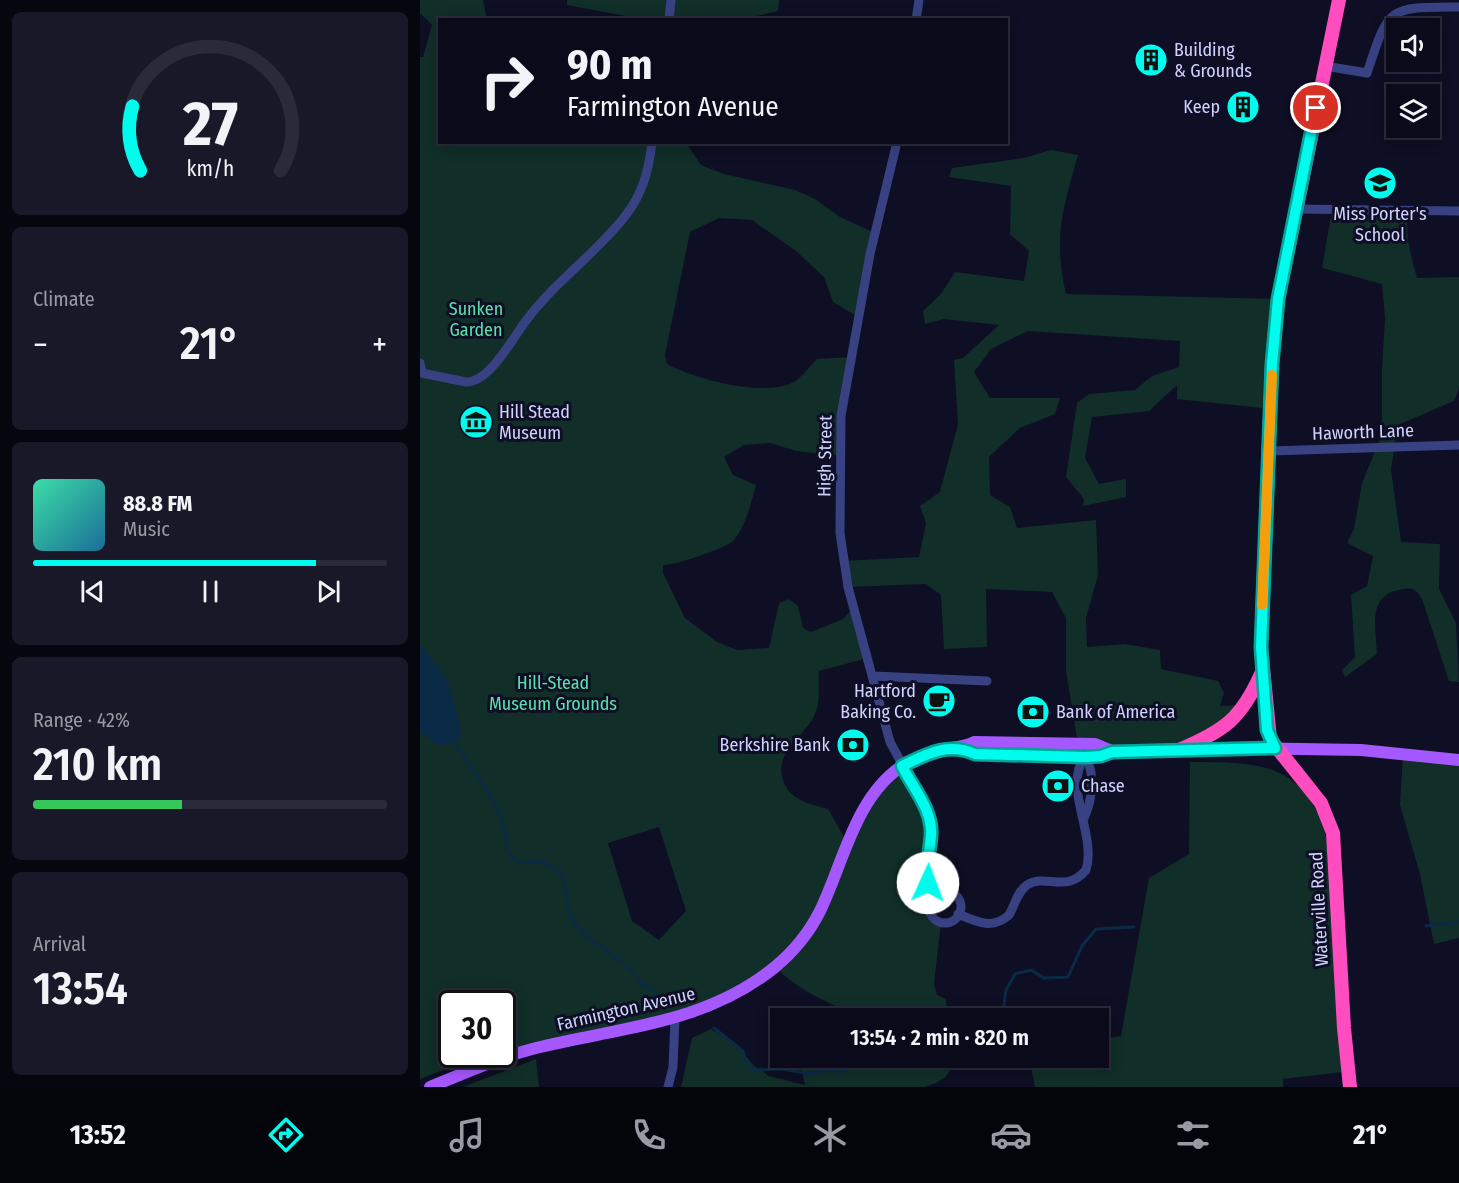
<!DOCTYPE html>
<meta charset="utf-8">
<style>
:root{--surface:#0a0a1b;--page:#181828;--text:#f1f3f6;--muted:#999aa3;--line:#2a2b3a;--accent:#00fced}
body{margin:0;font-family:"Fira Sans Condensed",sans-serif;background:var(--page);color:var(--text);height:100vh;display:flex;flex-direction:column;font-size:22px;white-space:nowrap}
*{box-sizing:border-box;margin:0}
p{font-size:20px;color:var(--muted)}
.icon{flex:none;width:33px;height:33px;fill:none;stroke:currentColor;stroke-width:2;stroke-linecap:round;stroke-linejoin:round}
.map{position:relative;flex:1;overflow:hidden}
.details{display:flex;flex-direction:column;gap:12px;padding:12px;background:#06060f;width:420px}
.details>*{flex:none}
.hud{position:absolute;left:18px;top:18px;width:570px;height:126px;border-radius:0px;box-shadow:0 3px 15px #0003,0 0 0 2px var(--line);background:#0a0a1b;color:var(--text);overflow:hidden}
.buttons{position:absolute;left:966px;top:18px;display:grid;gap:12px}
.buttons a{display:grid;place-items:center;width:54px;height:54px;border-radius:0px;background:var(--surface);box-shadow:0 3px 15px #0003,0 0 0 2px var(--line);font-size:30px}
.speed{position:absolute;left:18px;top:990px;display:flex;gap:12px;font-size:30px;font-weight:700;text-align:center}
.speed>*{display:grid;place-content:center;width:78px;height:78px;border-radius:50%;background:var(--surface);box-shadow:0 3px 15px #0003,0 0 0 2px var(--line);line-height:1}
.speed .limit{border:3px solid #111;border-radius:9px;background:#fff;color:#111}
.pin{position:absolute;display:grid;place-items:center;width:51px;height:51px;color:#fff;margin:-26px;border:3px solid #fff;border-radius:50%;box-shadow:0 2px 6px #0007}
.me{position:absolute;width:66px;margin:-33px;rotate:2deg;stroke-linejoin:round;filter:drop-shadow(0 0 4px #0008)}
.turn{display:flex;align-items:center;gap:21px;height:126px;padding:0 30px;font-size:27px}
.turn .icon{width:78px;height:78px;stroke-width:2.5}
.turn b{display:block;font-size:42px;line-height:51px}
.big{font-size:45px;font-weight:600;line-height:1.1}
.details .widget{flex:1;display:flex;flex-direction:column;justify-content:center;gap:9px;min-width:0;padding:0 21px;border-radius:9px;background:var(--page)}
.details .dial{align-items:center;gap:0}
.dial svg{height:156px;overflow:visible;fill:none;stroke:var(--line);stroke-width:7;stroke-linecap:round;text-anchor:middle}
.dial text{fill:var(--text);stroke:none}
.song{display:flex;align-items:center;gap:18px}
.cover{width:72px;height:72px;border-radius:9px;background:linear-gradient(135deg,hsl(160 70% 55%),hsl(200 70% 35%))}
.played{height:6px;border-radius:3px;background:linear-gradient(90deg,var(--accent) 80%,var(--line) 80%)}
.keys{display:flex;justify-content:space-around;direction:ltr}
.heat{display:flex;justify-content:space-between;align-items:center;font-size:33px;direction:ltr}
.charge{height:9px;border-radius:4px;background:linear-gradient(90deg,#34c759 42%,var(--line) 0)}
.trip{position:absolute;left:350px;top:1008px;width:339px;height:60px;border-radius:0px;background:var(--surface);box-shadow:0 3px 15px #0003,0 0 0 2px var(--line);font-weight:600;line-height:60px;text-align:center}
.tabs{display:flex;height:96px;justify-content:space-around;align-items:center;background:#04040b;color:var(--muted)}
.tabs .icon{width:42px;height:42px}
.tabs .current{color:var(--accent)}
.tabs b{font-size:27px;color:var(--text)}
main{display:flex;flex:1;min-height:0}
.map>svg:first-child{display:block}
</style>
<main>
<section class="details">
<div class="widget dial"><svg viewBox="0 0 100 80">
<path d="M14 69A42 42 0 1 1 86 69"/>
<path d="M14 69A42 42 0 0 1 10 36" stroke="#00fced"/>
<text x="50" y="56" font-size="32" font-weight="700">27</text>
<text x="50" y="72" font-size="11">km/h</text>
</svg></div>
<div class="widget"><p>Climate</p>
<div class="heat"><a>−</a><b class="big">21°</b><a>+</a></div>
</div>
<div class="widget">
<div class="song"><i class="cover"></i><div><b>88.8 FM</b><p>Music</p></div></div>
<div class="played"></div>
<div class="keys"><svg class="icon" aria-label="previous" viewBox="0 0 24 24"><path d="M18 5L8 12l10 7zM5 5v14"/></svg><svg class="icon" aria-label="pause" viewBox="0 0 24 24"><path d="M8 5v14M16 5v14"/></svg><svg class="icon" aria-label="next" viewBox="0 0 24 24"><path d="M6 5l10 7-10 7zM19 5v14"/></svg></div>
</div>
<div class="widget"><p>Range · 42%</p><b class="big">210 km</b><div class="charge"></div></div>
<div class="widget"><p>Arrival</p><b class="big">13:54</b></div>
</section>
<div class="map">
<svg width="1039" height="1087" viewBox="0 0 1039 1087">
<rect width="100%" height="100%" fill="#0e0e24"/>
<path fill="#112e28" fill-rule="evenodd" d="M 0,0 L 63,0 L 67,19 L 20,20 L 20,142 L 269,143 L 267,144 L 281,165 L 304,174 L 375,190 L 395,199 L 420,217 L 455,233 L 438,317 L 413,302 L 404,277 L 376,251 L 332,220 L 299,218 L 270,232 L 245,355 L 247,364 C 275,379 344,398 374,382 C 382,377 390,366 397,359 L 431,357 L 421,456 L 376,451 L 350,443 L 324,445 L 304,457 L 313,475 L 336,485 C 331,503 326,527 313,541 C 306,548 254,566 243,565 L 243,573 L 265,618 L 297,642 L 317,650 L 349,648 L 359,603 L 369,599 L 378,606 L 383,628 L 391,632 L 423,619 L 434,607 L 448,658 L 399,671 C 398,682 400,697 397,708 C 390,736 353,748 363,780 C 369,800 390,804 408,809 L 428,844 L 442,813 L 482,766 L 510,822 L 508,862 L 515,895 L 509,908 L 513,918 L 521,923 L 514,984 L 517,995 L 526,999 L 528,1018 L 446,1018 L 446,1016 C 418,1010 374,988 356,967 L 315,995 L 67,1064 L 73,1055 L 82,1054 L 82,1004 L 32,1004 L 32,1054 L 62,1055 L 0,1079 L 0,57 L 3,57 L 12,25 L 0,13 ZM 239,827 L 266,911 L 239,940 L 212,921 L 188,843 Z
M 147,0 L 359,0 L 358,11 L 320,20 L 211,19 L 211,17 L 147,5 Z
M 631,150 L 658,155 C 643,208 633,238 646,294 L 858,299 L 851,409 L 757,399 L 757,385 L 729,411 L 672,417 L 665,458 L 679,484 L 706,479 L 706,497 L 663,506 L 664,499 L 646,477 L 657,403 L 669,394 L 715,390 L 732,376 L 759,367 L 760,341 L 608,331 L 571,349 L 554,372 L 570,398 L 640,398 L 635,414 L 600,428 L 569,457 L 570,495 L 590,507 L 597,528 L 676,520 L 678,575 L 666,618 L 667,647 L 705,644 L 740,650 L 741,669 L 798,681 L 804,693 L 800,706 L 820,705 L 824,709 L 759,750 L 692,751 L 657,738 L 646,671 L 646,618 L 632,592 L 566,589 L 567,647 L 524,649 L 521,595 L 506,584 L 428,587 L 422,561 L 499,557 L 506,523 L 500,506 L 520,492 L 538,424 L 534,360 L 543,358 L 579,325 L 524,319 L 505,324 L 503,311 L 521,294 L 535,272 L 604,281 L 609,251 L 590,234 L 591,186 L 529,177 L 532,168 L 604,158 Z
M 912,209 L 989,210 C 984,233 991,256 997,278 L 1039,277 L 1039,389 L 1034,401 L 978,425 L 971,469 L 981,542 L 1020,544 L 1019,589 L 1036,623 L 1039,682 L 1029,681 L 1002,599 C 995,588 992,587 979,590 C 947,596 956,628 957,654 L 925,677 L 922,670 L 935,657 L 931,595 L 947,586 L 953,556 L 927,543 L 934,529 L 942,483 L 962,434 L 962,369 L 965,318 L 962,284 L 902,268 Z
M 983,754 L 1039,760 L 1039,938 L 1014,944 L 1000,874 L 980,805 Z
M 770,762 C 845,762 888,763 909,847 L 922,1072 L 863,1079 L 863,1087 L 615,1087 L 609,1058 L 678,1058 L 678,1040 L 701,1036 L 729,878 L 769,854 Z
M 291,1029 L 316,1044 L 333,1065 L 349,1076 L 385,1085 L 380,1063 L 387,1058 L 533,1058 C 532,1076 521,1082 505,1087 L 261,1087 L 272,1038 Z
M 116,1059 L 119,1087 L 43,1087 Z"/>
<path fill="#0b2a46" d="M 0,644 L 28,681 L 41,729 L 40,737 L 34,742 L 19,746 L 0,732 Z"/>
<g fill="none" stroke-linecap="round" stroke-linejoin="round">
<path stroke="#0b2a46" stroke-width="3" d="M 32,739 C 53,771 88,811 87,850 L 98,863 C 126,862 117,855 142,875 C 147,888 145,903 151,916 C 160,940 208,958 222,985 L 230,988 L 248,1005
M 1006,926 L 1039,922
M 582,1018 L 586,990 L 595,974 L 611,970 L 624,978 L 648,977 L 662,946 L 676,929 L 714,927
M 294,1028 L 323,1051 L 326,1063 L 333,1070 L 362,1069 L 390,1074 L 411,1069 L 419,1073 L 439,1064 L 444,1058"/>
<path stroke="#384283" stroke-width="9" d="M 249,20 L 251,0
M 496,20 L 499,0
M 905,66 L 947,73 C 969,6 968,7 1039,7
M 477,142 L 450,254 L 421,416 L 420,533 L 428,587 L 470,742 L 506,808 L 510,822 L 512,834 L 506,871 L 508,883 L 515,895
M 875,209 L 1039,211
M 0,363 L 2,373 L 46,382 C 69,383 92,339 105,322 C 134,282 176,254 206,215 C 223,193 229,169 232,142
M 848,451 L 1039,445
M 453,676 L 567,681
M509 907a16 16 0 1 1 32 0a16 16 0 1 1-32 0Z
M 538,914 C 557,922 573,930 589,915 C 595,905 597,892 607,885 C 626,873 646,894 666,870 C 677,835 642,786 665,757 C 676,773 672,801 664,818
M 248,1087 L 253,1067 L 255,1018"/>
<path stroke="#a658ff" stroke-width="12" d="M 541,748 L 555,754 L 665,757 L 681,756 L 692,751 L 812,748 L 941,750 L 1039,760
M 10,1087 C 45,1073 80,1057 116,1048 C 201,1027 285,1024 355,967 C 373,952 389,933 400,911 C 423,864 435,797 482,766 C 492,759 507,753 519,750 C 532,747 542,748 554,742 L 675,744 L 692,751"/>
<path stroke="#ff4cbe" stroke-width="14" d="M 919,0 L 858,299 L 852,364 L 841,647 L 850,739 L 901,803 L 913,833 L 924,1028 L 930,1087
M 759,750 C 804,731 821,719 841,674"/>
</g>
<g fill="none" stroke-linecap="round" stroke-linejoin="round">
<defs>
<path id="route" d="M 508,883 C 505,867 510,852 511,836 C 513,810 493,788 482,766 C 507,754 528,742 555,754 L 665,757 L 681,756 L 692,752 L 855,748 L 847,730 L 841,647 L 852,364 L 858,299 L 896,108"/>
</defs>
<use href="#route" stroke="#00a49a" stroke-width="15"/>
<use href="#route" stroke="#00fced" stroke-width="10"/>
<path stroke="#f59e0b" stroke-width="10" d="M 842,605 L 852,375"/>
</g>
<defs>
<symbol id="building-disc" viewBox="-11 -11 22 22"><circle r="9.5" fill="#00fced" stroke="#0e0e24"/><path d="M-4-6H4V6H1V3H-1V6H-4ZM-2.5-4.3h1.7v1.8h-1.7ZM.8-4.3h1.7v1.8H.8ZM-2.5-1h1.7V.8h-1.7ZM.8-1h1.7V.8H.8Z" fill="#111"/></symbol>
<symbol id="school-disc" viewBox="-11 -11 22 22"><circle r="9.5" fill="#00fced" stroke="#0e0e24"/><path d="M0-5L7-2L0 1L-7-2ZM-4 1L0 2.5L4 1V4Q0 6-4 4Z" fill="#111"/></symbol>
<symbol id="museum-disc" viewBox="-11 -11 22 22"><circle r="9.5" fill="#00fced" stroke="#0e0e24"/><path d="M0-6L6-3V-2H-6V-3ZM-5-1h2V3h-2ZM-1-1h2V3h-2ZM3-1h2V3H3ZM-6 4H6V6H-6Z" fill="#111"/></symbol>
<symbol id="cafe-disc" viewBox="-11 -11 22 22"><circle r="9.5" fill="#00fced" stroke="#0e0e24"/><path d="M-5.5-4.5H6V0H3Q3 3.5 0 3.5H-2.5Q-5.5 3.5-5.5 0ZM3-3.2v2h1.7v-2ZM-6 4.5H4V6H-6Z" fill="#111"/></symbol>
<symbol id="bank-disc" viewBox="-11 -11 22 22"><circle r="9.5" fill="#00fced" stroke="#0e0e24"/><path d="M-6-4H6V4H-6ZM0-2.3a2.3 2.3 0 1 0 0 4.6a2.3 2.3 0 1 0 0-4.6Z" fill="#111"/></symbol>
</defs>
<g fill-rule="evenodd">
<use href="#building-disc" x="712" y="41" width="38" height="38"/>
<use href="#building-disc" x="804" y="88" width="38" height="38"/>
<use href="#school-disc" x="941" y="164" width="38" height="38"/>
<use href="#museum-disc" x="37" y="403" width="38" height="38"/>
<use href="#cafe-disc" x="500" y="682" width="38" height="38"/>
<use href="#bank-disc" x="594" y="693" width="38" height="38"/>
<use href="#bank-disc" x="414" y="726" width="38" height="38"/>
<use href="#bank-disc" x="619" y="767" width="38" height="38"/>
</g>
<g text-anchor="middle" stroke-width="6" stroke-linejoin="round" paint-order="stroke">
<g font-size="18" fill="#d1d3ff" stroke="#0e0e24" text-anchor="start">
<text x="754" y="56">Building<tspan x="754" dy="21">&amp; Grounds</tspan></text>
<text x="800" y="113" text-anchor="end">Keep</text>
<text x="960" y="220" text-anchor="middle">Miss Porter's<tspan x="960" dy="21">School</tspan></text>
<text x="79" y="418">Hill Stead<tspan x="79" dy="21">Museum</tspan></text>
<text x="496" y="697" text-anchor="end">Hartford<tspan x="496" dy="21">Baking Co.</tspan></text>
<text x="636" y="718">Bank of America</text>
<text x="410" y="751" text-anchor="end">Berkshire Bank</text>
<text x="661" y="792">Chase</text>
</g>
<g font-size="18" fill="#5be1aa" stroke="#0e0e24">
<text x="56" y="315">Sunken<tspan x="56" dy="21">Garden</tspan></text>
<text x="133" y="689">Hill-Stead<tspan x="133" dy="21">Museum Grounds</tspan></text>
</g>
<g font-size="18" fill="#d1d3ff" stroke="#0e0e24">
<text transform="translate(943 432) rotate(-2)" y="6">Haworth Lane</text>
<text transform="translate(405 456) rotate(-89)" y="6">High Street</text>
<text transform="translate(899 909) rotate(-93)" y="6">Waterville Road</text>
<text transform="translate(206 1009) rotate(-13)" y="6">Farmington Avenue</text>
</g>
</g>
</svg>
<div class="buttons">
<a><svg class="icon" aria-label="sound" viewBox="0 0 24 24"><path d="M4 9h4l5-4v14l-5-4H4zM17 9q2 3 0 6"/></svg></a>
<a><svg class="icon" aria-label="layers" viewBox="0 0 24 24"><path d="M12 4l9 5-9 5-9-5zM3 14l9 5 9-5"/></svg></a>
</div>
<div class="speed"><div class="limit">30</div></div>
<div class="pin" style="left:896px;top:108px;background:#d93025"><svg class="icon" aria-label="arrive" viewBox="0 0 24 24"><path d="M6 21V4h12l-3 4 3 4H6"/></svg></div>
<svg class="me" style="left:508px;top:883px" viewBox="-20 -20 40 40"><circle r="19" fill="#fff"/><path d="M0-13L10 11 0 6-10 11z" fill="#00fced"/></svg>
<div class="trip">13:54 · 2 min · 820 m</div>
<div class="hud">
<div class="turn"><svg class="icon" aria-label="right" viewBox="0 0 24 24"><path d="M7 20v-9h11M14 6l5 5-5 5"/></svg><div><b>90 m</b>Farmington Avenue</div></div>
</div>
</div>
</main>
<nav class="tabs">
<b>13:52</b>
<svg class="icon current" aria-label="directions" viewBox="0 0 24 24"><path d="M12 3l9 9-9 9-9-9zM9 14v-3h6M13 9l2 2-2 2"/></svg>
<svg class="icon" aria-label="music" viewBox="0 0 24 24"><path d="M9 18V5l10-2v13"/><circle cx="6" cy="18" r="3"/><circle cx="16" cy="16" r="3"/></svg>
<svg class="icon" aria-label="phone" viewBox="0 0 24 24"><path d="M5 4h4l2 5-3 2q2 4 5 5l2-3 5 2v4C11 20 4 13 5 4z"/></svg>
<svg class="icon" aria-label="climate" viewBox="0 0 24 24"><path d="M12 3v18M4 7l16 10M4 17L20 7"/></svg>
<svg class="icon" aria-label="car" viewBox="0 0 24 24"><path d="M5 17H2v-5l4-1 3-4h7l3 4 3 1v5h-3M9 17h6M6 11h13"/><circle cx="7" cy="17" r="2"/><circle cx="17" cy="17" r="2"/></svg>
<svg class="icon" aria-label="filters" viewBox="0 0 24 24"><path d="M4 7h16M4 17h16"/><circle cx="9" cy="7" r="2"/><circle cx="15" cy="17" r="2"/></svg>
<b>21°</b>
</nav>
